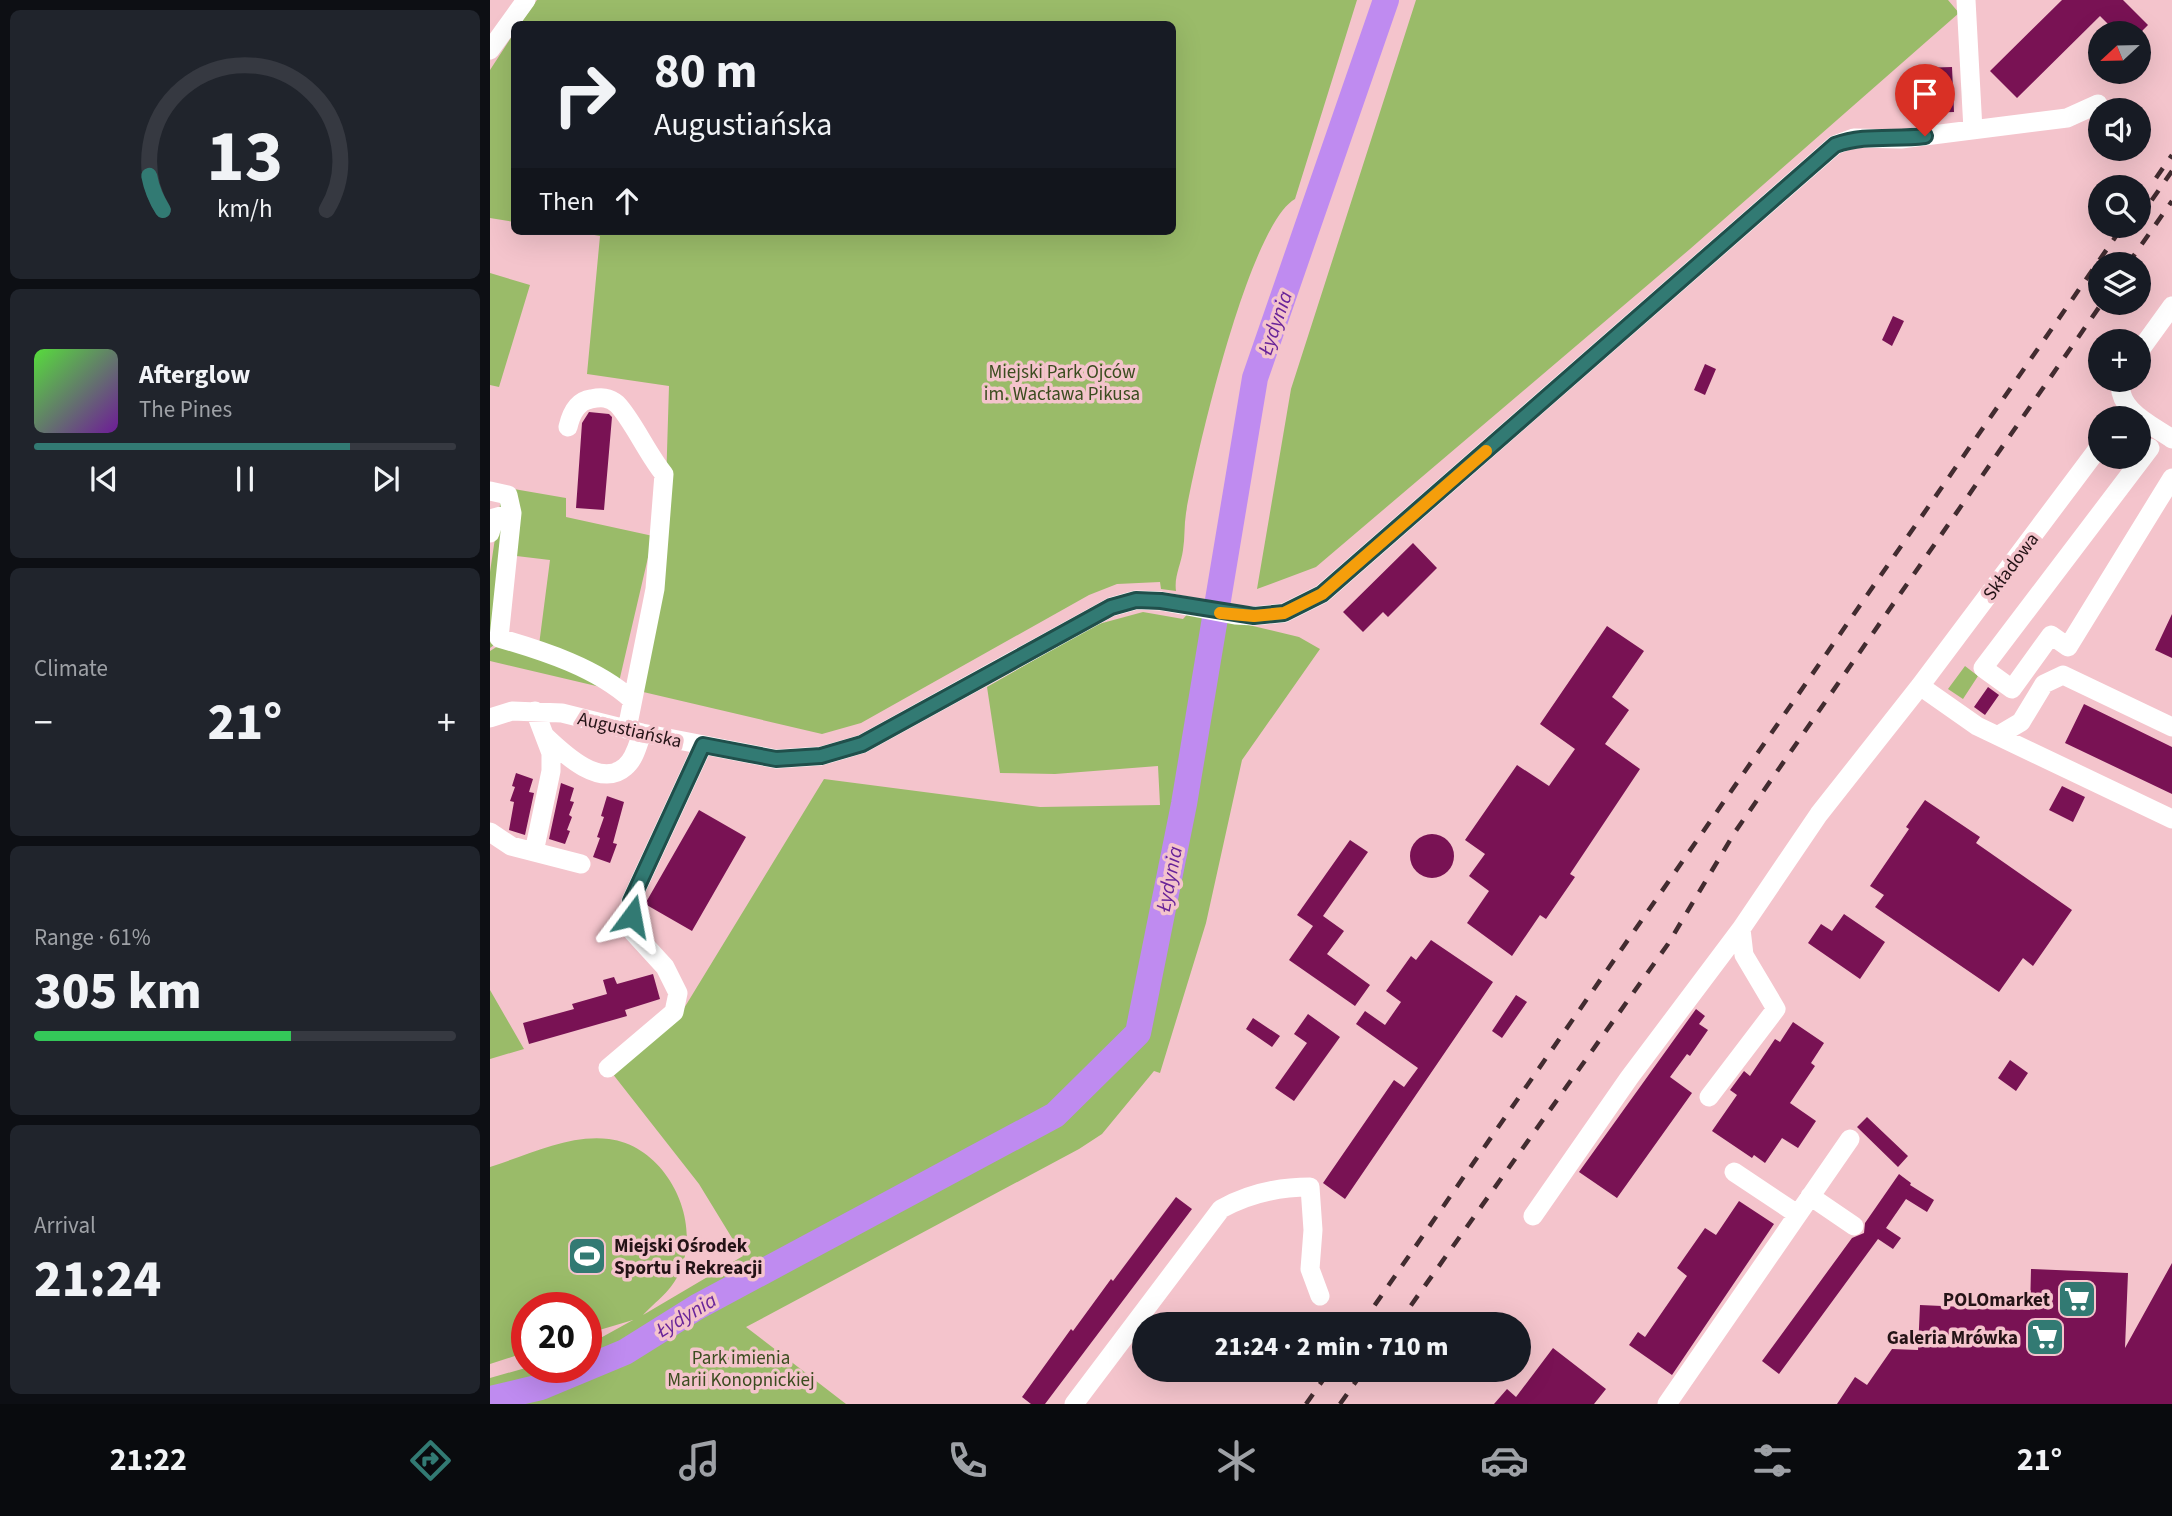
<!DOCTYPE html>
<meta charset="utf-8">
<style>
:root{--surface:#171b24;--page:#20242c;--text:#f1f3f6;--muted:#9ea1a6;--line:#363941;--accent:#327a73}
body{margin:0;font-family:"Source Sans 3",sans-serif;background:var(--page);color:var(--text);height:100vh;display:flex;flex-direction:column;font-size:26px;white-space:nowrap}
*{box-sizing:border-box;margin:0}
p{font-size:23px;color:var(--muted)}
.icon{flex:none;width:38px;height:38px;fill:none;stroke:currentColor;stroke-width:2;stroke-linecap:round;stroke-linejoin:round}
.map{position:relative;flex:1;overflow:hidden}
.drawer{display:flex;flex-direction:column;gap:10px;padding:10px;background:#0d0f14;width:490px}
.drawer>*{flex:none}
.banner{position:absolute;left:21px;top:21px;width:665px;height:214px;border-radius:10px;box-shadow:0 7px 28px #0002;background:#171b24;color:var(--text);overflow:hidden}
.needle{width:46px;rotate:248deg}
.fabs{position:absolute;left:1598px;top:21px;display:grid;gap:14px}
.fabs a{display:grid;place-items:center;width:63px;height:63px;border-radius:50%;background:var(--surface);box-shadow:0 7px 28px #0002;font-size:35px}
.speed{position:absolute;left:21px;top:1292px;display:flex;gap:14px;font-size:35px;font-weight:700;text-align:center}
.speed>*{display:grid;place-content:center;width:91px;height:91px;border-radius:50%;background:var(--surface);box-shadow:0 7px 28px #0002;line-height:1}
.speed .limit{border:10px solid #d22;background:#fff;color:#111}
.pin{position:absolute;display:grid;place-items:center;width:60px;height:60px;color:#fff;margin:-72px -30px;border-radius:50% 50% 50% 0;rotate:-45deg;box-shadow:0 0 7px #0007}
.pin .icon{rotate:45deg}
.me{position:absolute;width:77px;margin:-38px;rotate:13deg;stroke-linejoin:round;filter:drop-shadow(0 0 5px #0008)}
.turn{display:flex;align-items:center;gap:24px;height:147px;padding:0 28px;font-size:32px}
.turn .icon{width:91px;height:91px;stroke-width:2.5}
.turn b{display:block;font-size:49px;line-height:60px}
.then{display:flex;align-items:center;height:66px;padding:0 28px;background:#0003;gap:14px;font-size:26px}
.big{font-size:52px;font-weight:800;line-height:1.1}
.drawer .widget{flex:1;display:flex;flex-direction:column;justify-content:center;gap:10px;min-width:0;padding:0 24px;border-radius:10px;background:var(--page)}
.drawer .dial{align-items:center;gap:0}
.dial svg{height:182px;overflow:visible;fill:none;stroke:var(--line);stroke-width:7;stroke-linecap:round;text-anchor:middle}
.dial text{fill:var(--text);stroke:none}
.song{display:flex;align-items:center;gap:21px}
.cover{width:84px;height:84px;border-radius:10px;background:linear-gradient(135deg,hsl(110 70% 55%),hsl(280 70% 35%))}
.played{height:7px;border-radius:4px;background:linear-gradient(90deg,var(--accent) 75%,var(--line) 75%)}
.keys{display:flex;justify-content:space-around;direction:ltr}
.heat{display:flex;justify-content:space-between;align-items:center;font-size:38px;direction:ltr}
.charge{height:10px;border-radius:5px;background:linear-gradient(90deg,#34c759 61%,var(--line) 0)}
.trip{position:absolute;left:642px;top:1312px;width:399px;height:70px;border-radius:35px;background:var(--surface);box-shadow:0 7px 28px #0002;font-weight:800;line-height:70px;text-align:center}
.tabs{display:flex;height:112px;justify-content:space-around;align-items:center;background:#090b0e;color:var(--muted)}
.tabs .icon{width:49px;height:49px}
.tabs .selected{color:var(--accent)}
.tabs b{font-size:32px;color:var(--text)}
main{display:flex;flex:1;min-height:0}
.map>svg:first-child{display:block}
</style>
<main>
<section class="drawer">
<div class="widget dial"><svg viewBox="0 0 100 80">
<path d="M14 69A42 42 0 1 1 86 69"/>
<path d="M14 69A42 42 0 0 1 8 54" stroke="#327a73"/>
<text x="50" y="56" font-size="32" font-weight="700">13</text>
<text x="50" y="72" font-size="11">km/h</text>
</svg></div>
<div class="widget">
<div class="song"><i class="cover"></i><div><b>Afterglow</b><p>The Pines</p></div></div>
<div class="played"></div>
<div class="keys"><svg class="icon" aria-label="previous" viewBox="0 0 24 24"><path d="M18 5L8 12l10 7zM5 5v14"/></svg><svg class="icon" aria-label="pause" viewBox="0 0 24 24"><path d="M8 5v14M16 5v14"/></svg><svg class="icon" aria-label="next" viewBox="0 0 24 24"><path d="M6 5l10 7-10 7zM19 5v14"/></svg></div>
</div>
<div class="widget"><p>Climate</p>
<div class="heat"><a>−</a><b class="big">21°</b><a>+</a></div>
</div>
<div class="widget"><p>Range · 61%</p><b class="big">305 km</b><div class="charge"></div></div>
<div class="widget"><p>Arrival</p><b class="big">21:24</b></div>
</section>
<div class="map">
<svg width="1682" height="1404" viewBox="0 0 1682 1404">
<rect width="100%" height="100%" fill="#f4c4cc"/>
<path fill="#9abb69" d="M 47,0 L 867,0 L 805,199 C 759,225 706,455 696,513 C 694,525 695,538 693,550 C 691,565 684,576 686,591 L 671,589 L 670,582 L 627,584 L 599,595 L 371,723 L 332,734 L 149,691 L 174,550 L 179,386 L 97,374 L 110,236 L 82,231 L 682,231 L 682,24 L 30,24 Z
M 926,0 L 1458,0 L 1469,13 L 1200,249 L 826,567 L 767,589 L 801,389 Z
M 24,33 L 24,222 L 0,218 L 0,70 Z
M 0,273 L 40,285 L 9,387 L 0,385 Z
M 0,485 L 76,498 L 76,517 L 163,536 L 129,682 L 49,645 L 60,560 L 17,555 L 4,645 L 0,648 L 0,572 L 12,491 Z
M 703,608 L 746,622 L 809,637 L 830,649 L 752,760 L 716,923 L 670,1073 L 664,1071 L 612,1134 L 589,1149 L 256,1327 L 356,1404 L 0,1404 L 0,1378 L 39,1367 L 96,1367 L 96,1346 L 143,1320 L 96,1334 L 96,1307 L 37,1307 L 37,1352 L 0,1364 L 0,1167 C 38,1155 79,1134 119,1139 C 176,1146 213,1220 190,1271 C 182,1291 166,1301 153,1315 L 253,1256 L 209,1184 L 122,1073 L 185,1023 L 334,779 L 550,807 L 670,805 L 668,766 L 565,774 L 510,773 L 497,687 L 605,625 L 653,612 L 693,619 Z
M 8,646 L 42,650 L 119,689 L 0,661 L 0,651 Z
M 1475,666 L 1488,676 L 1473,699 L 1458,689 Z
M 0,990 L 34,1049 L 0,1059 Z"/>
<g fill="none" stroke-linecap="round" stroke-linejoin="round">
<path stroke="#bf8bf0" stroke-width="26" d="M 0,1399 L 51,1387 L 135,1352 L 207,1307 L 565,1115 L 648,1033 L 694,804 L 765,378 L 896,0"/>
</g>
<path fill="#791254" d="M 1572,0 L 1633,0 L 1658,25 L 1648,35 L 1636,22 L 1626,32 L 1610,16 L 1527,98 L 1500,71 Z
M 1462,67 L 1464,112 L 1432,113 L 1430,68 Z
M 1403,316 L 1414,321 L 1402,346 L 1392,340 Z
M 1215,364 L 1226,369 L 1215,395 L 1204,390 Z
M 99,412 L 119,414 L 122,417 L 114,510 L 86,508 L 92,423 Z
M 923,543 L 947,568 L 898,617 L 893,612 L 873,632 L 853,612 Z
M 1682,614 L 1682,658 L 1665,650 Z
M 1117,626 L 1154,651 L 1122,697 L 1139,710 L 1115,744 L 1150,769 L 1080,874 L 1085,877 L 1056,919 L 1050,915 L 1022,956 L 977,923 L 999,891 L 979,876 L 995,854 L 975,840 L 1027,765 L 1059,786 L 1085,749 L 1050,724 Z
M 1498,687 L 1509,695 L 1495,715 L 1484,707 Z
M 1594,704 L 1682,747 L 1682,794 L 1575,743 Z
M 26,773 L 43,779 L 39,792 L 44,793 L 35,835 L 19,830 L 24,802 L 20,801 L 25,787 L 22,786 Z
M 71,783 L 84,788 L 80,801 L 84,802 L 79,815 L 82,817 L 77,830 L 80,831 L 75,844 L 59,839 Z
M 1572,786 L 1595,797 L 1583,822 L 1559,810 Z
M 117,796 L 134,802 L 123,843 L 127,844 L 120,863 L 103,857 L 110,838 L 107,837 L 114,817 L 111,816 Z
M 1435,800 L 1490,837 L 1486,843 L 1582,910 L 1543,966 L 1533,958 L 1509,992 L 1385,907 L 1394,895 L 1380,886 L 1419,829 L 1416,827 Z
M 209,810 L 256,837 L 202,931 L 155,904 Z
M920 856a22 22 0 1 1 44 0a22 22 0 1 1-44 0Z
M 860,840 L 878,852 L 833,916 L 854,931 L 837,954 L 880,985 L 865,1006 L 799,960 L 823,926 L 807,915 Z
M 1354,914 L 1395,942 L 1370,979 L 1318,943 L 1331,924 L 1342,931 Z
M 941,940 L 1003,982 L 855,1199 L 833,1183 L 904,1080 L 914,1087 L 928,1068 L 866,1024 L 875,1011 L 895,1025 L 911,1002 L 896,991 L 921,956 L 926,960 Z
M 163,974 L 170,999 L 135,1010 L 137,1016 L 39,1044 L 33,1023 L 84,1009 L 82,1004 L 117,994 L 113,980 L 124,977 L 127,984 Z
M 1026,995 L 1037,1002 L 1012,1038 L 1002,1031 Z
M 1206,1009 L 1215,1016 L 1209,1024 L 1218,1030 L 1200,1056 L 1197,1054 L 1180,1077 L 1202,1093 L 1127,1198 L 1089,1172 Z
M 818,1014 L 850,1037 L 804,1101 L 785,1088 L 817,1043 L 804,1034 Z
M 763,1018 L 790,1036 L 782,1047 L 756,1029 Z
M 1303,1022 L 1334,1043 L 1321,1063 L 1325,1066 L 1300,1103 L 1326,1121 L 1308,1148 L 1292,1138 L 1275,1163 L 1264,1155 L 1262,1158 L 1222,1131 L 1247,1095 L 1240,1090 L 1254,1071 L 1260,1076 L 1285,1039 L 1290,1042 Z
M 1520,1060 L 1538,1073 L 1526,1091 L 1508,1078 Z
M 1377,1117 L 1418,1156 L 1408,1167 L 1367,1127 Z
M 1409,1174 L 1421,1183 L 1420,1185 L 1444,1200 L 1437,1212 L 1416,1199 L 1396,1228 L 1411,1238 L 1403,1249 L 1388,1239 L 1289,1374 L 1272,1361 L 1362,1238 L 1374,1233 L 1375,1223 Z
M 686,1197 L 702,1209 L 555,1404 L 541,1404 L 532,1397 L 581,1329 L 583,1331 L 621,1279 L 623,1281 Z
M 1249,1201 L 1284,1224 L 1182,1375 L 1139,1345 L 1148,1332 L 1155,1337 L 1197,1276 L 1187,1268 L 1215,1228 L 1226,1235 Z
M 1682,1263 L 1682,1404 L 1347,1404 L 1365,1377 L 1377,1385 L 1402,1349 L 1428,1350 L 1430,1305 L 1540,1310 L 1541,1269 L 1638,1273 L 1635,1348 Z
M 1063,1348 L 1116,1389 L 1104,1404 L 1004,1404 L 1017,1389 L 1026,1397 Z"/>
<g fill="none" stroke-linecap="round" stroke-linejoin="round">
<path stroke="#fff" stroke-width="19" d="M 1476,0 L 1483,130
M 0,50 L 36,0
M 1648,353 L 1682,306
M 1631,380 C 1625,409 1662,425 1682,439
M 78,427 C 81,414 87,401 101,399 C 111,397 119,397 127,404 C 142,419 158,455 174,474 L 165,589 L 137,729
M 1660,448 L 1493,668 L 1522,689 L 1561,635 L 1578,647 L 1682,478
M 0,491 L 18,495 L 22,513 L 9,638 C 54,651 107,668 142,700
M 0,533 L 4,518 L 22,513
M 1430,686 L 1487,726 L 1682,819
M 0,718 L 22,711 L 72,713 L 152,733 L 286,759 L 331,756 L 372,744 L 621,607 L 646,600 L 671,601 L 745,615 L 764,616 L 794,613 L 832,594 L 1345,145 L 1364,138 L 1411,139 L 1577,118 L 1608,104
M 1509,735 L 1531,722 L 1554,684 L 1573,675 L 1682,727
M 56,737 C 73,753 110,789 135,767 C 145,759 148,744 152,733
M 0,832 L 21,846 L 91,864
M 44,852 L 61,771 L 61,753 L 45,711
M 118,1068 L 184,1012 L 188,993 L 175,967 L 143,932 L 141,901 L 213,745
M 1219,1097 L 1286,1009 L 1254,955 L 1251,929 L 1329,814 L 1430,686 L 1610,446
M 1244,1172 L 1307,1214
M 1320,1196 L 1364,1226
M 1043,1216 L 1139,1078 L 1251,929
M 584,1404 L 731,1209 C 758,1194 788,1187 820,1187 L 823,1230 L 820,1269 L 830,1296
M 1177,1404 L 1360,1139"/>
<path stroke="#422c30" stroke-width="4.5" stroke-dasharray="12 12" stroke-linecap="butt" d="M 1666,178 L 1682,155
M 1648,220 L 1682,171
M 1638,264 L 1682,201
M 871,1325 L 1633,226
M 907,1325 L 1178,944 L 1245,832 L 1612,303
M 816,1404 L 840,1370
M 850,1404 L 874,1370"/>
</g>
<g fill="none" stroke-linecap="round" stroke-linejoin="round">
<defs>
<path id="route" d="M 142,916 L 141,901 L 213,745 L 286,759 L 331,756 L 372,744 L 621,607 L 646,600 L 671,601 L 764,616 L 794,613 L 832,594 L 1345,145 C 1375,134 1404,140 1435,136"/>
</defs>
<use href="#route" stroke="#204f4b" stroke-width="18"/>
<use href="#route" stroke="#327a73" stroke-width="12"/>
<path stroke="#f59e0b" stroke-width="12" d="M 730,613 L 764,616 L 794,613 L 832,594 L 996,451"/>
</g>
<defs>
<symbol id="stadium-square" viewBox="-11 -11 22 22"><rect x="-9" y="-9" width="18" height="18" rx="4" fill="#327a73" stroke="#f4c4cc"/><path d="M0-5a6.5 5 0 1 0 0 10a6.5 5 0 1 0 0-10ZM-3.5-1.8h7v3.6h-7Z" fill="#fff"/></symbol>
<symbol id="supermarket-square" viewBox="-11 -11 22 22"><rect x="-9" y="-9" width="18" height="18" rx="4" fill="#327a73" stroke="#f4c4cc"/><path d="M-6-5.5h2.5l.6 2H6L4.5 2H-2.5L-4.4-4H-6ZM-1.5 3.2a1.3 1.3 0 1 0 .1 0ZM3 3.2a1.3 1.3 0 1 0 .1 0Z" fill="#fff"/></symbol>
</defs>
<g fill-rule="evenodd">
<use href="#stadium-square" x="75" y="1234" width="44" height="44"/>
<use href="#supermarket-square" x="1565" y="1277" width="44" height="44"/>
<use href="#supermarket-square" x="1533" y="1315" width="44" height="44"/>
</g>
<g text-anchor="middle" stroke-width="7" stroke-linejoin="round" paint-order="stroke">
<g font-size="19" fill="#3b4c1f" stroke="#f4c4cc">
<text x="572" y="378">Miejski Park Ojców<tspan x="572" dy="22">im. Wacława Pikusa</tspan></text>
<text x="251" y="1364">Park imienia<tspan x="251" dy="22">Marii Konopnickiej</tspan></text>
</g>
<g font-size="19" fill="#241316" stroke="#f4c4cc">
<text transform="translate(1520 566) rotate(-53)" y="7">Składowa</text>
<text transform="translate(140 729) rotate(13)" y="7">Augustiańska</text>
</g>
<g font-size="19" font-weight="bold" fill="#241316" stroke="#f4c4cc" text-anchor="end">
<text x="124" y="1252" text-anchor="start">Miejski Ośrodek<tspan x="124" dy="22">Sportu i Rekreacji</tspan></text>
<text x="1560" y="1306">POLOmarket</text>
<text x="1528" y="1344">Galeria Mrówka</text>
</g>
<g font-size="21" font-style="italic" fill="#692499" stroke="#f4c4cc">
<text transform="translate(785 323) rotate(-71)" y="7">Łydynia</text>
<text transform="translate(679 879) rotate(-79)" y="7">Łydynia</text>
<text transform="translate(196 1315) rotate(-31)" y="7">Łydynia</text>
</g>
</g>
</svg>
<div class="fabs">
<a><svg class="needle" viewBox="-14 -14 28 28"><path d="M0-13l5 13h-10z" fill="#e53935"/><path d="M0 13l5-13h-10z" fill="#9ea1a6"/></svg></a>
<a><svg class="icon" aria-label="sound" viewBox="0 0 24 24"><path d="M4 9h4l5-4v14l-5-4H4zM17 9q2 3 0 6"/></svg></a>
<a><svg class="icon" aria-label="search" viewBox="0 0 24 24"><circle cx="10" cy="10" r="6"/><path d="M15 15l6 6"/></svg></a>
<a><svg class="icon" aria-label="layers" viewBox="0 0 24 24"><path d="M12 4l9 5-9 5-9-5zM3 14l9 5 9-5"/></svg></a>
<a>+</a>
<a>−</a>
</div>
<div class="speed"><div class="limit">20</div></div>
<div class="pin" style="left:1435px;top:136px;background:#d93025"><svg class="icon" aria-label="arrive" viewBox="0 0 24 24"><path d="M6 21V4h12l-3 4 3 4H6"/></svg></div>
<svg class="me" style="left:142px;top:916px" viewBox="-20 -20 40 40"><path d="M0-17L14 15 0 8-14 15z" fill="#327a73" stroke="#fff" stroke-width="4"/></svg>
<div class="trip">21:24 · 2 min · 710 m</div>
<div class="banner">
<div class="turn"><svg class="icon" aria-label="right" viewBox="0 0 24 24"><path d="M7 20v-9h11M14 6l5 5-5 5"/></svg><div><b>80 m</b>Augustiańska</div></div>
<div class="then">Then<svg class="icon" aria-label="ahead" viewBox="0 0 24 24"><path d="M12 20V5M6 11l6-6 6 6"/></svg></div>
</div>
</div>
</main>
<nav class="tabs">
<b>21:22</b>
<svg class="icon selected" aria-label="directions" viewBox="0 0 24 24"><path d="M12 3l9 9-9 9-9-9zM9 14v-3h6M13 9l2 2-2 2"/></svg>
<svg class="icon" aria-label="music" viewBox="0 0 24 24"><path d="M9 18V5l10-2v13"/><circle cx="6" cy="18" r="3"/><circle cx="16" cy="16" r="3"/></svg>
<svg class="icon" aria-label="phone" viewBox="0 0 24 24"><path d="M5 4h4l2 5-3 2q2 4 5 5l2-3 5 2v4C11 20 4 13 5 4z"/></svg>
<svg class="icon" aria-label="climate" viewBox="0 0 24 24"><path d="M12 3v18M4 7l16 10M4 17L20 7"/></svg>
<svg class="icon" aria-label="car" viewBox="0 0 24 24"><path d="M5 17H2v-5l4-1 3-4h7l3 4 3 1v5h-3M9 17h6M6 11h13"/><circle cx="7" cy="17" r="2"/><circle cx="17" cy="17" r="2"/></svg>
<svg class="icon" aria-label="filters" viewBox="0 0 24 24"><path d="M4 7h16M4 17h16"/><circle cx="9" cy="7" r="2"/><circle cx="15" cy="17" r="2"/></svg>
<b>21°</b>
</nav>
